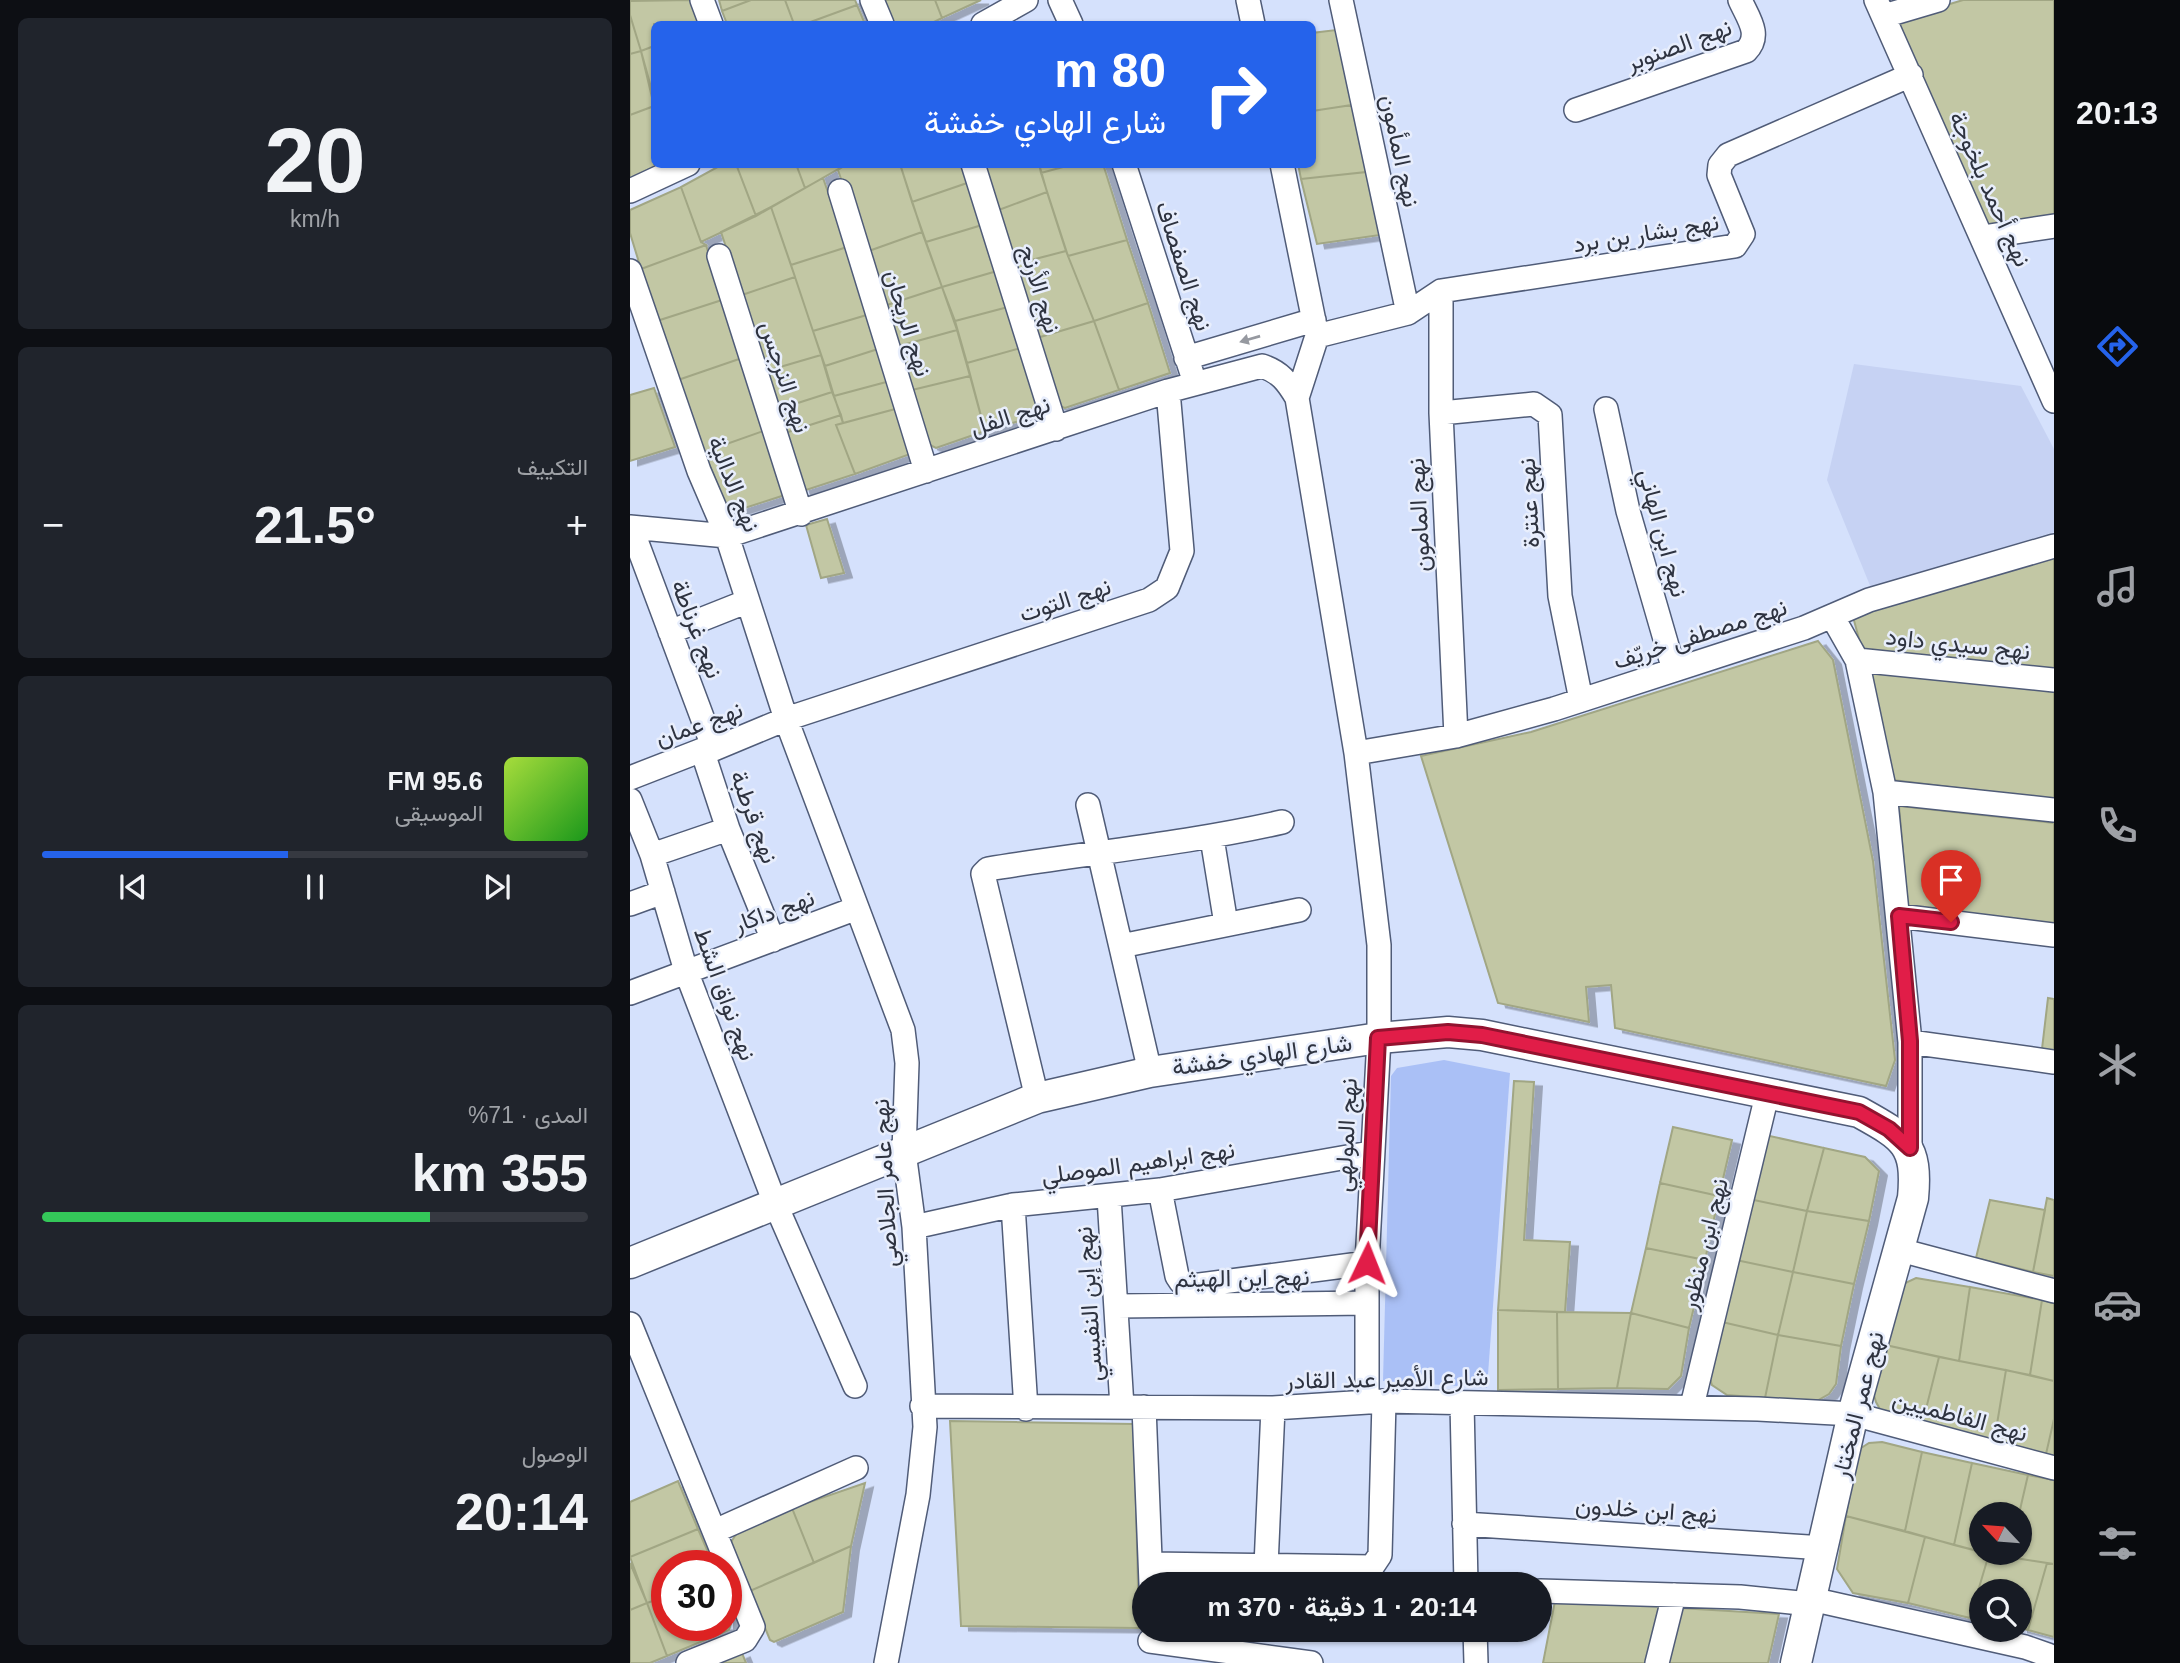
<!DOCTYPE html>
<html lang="ar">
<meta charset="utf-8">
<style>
:root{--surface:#171b24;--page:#20242c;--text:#f1f3f6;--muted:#9ea1a6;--line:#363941;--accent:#2563eb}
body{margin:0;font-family:Helvetica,Vazirmatn,sans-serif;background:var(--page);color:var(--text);direction:rtl;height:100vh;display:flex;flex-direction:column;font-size:26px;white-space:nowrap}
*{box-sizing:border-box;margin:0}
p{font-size:23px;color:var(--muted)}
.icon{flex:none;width:38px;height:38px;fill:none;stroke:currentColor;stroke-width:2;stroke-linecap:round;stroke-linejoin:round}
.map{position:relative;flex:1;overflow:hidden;direction:ltr}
.panel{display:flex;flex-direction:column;gap:18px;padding:18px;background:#0d0f14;width:630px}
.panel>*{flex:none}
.banner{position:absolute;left:21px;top:21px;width:665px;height:147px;border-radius:10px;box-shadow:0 2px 5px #0004;direction:rtl;background:#2563eb;color:#fff;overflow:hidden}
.needle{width:46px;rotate:296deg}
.controls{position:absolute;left:1339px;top:1502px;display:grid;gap:14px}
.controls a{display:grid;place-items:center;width:63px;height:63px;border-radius:50%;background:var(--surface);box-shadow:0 2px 5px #0004;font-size:35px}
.speed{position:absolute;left:21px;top:1550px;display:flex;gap:14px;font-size:35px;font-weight:700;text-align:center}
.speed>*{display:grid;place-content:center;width:91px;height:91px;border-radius:50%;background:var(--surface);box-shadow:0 2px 5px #0004;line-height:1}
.speed .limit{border:10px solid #d22;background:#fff;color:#111}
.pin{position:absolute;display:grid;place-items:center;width:60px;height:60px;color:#fff;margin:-72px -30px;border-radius:50% 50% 50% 0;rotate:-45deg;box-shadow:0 0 7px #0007}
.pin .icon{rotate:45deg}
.me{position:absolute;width:77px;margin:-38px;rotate:2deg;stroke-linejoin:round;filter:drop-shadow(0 0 5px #0008)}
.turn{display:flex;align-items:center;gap:24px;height:147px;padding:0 35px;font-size:32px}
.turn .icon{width:91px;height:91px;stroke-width:2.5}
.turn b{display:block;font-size:49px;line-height:60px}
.big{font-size:52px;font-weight:600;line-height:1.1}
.panel .card{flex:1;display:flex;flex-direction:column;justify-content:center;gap:10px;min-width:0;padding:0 24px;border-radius:10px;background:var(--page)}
.panel .dial{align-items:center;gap:0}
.dial b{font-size:91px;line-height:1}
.song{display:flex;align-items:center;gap:21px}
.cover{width:84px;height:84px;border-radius:10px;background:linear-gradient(135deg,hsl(80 70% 55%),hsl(120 70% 35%))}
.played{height:7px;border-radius:4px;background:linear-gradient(90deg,var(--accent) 45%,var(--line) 45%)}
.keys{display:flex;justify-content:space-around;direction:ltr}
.heat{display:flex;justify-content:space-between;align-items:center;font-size:38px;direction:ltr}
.charge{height:10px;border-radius:5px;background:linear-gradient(90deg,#34c759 71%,var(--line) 0)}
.trip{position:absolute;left:502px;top:1572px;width:420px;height:70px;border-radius:35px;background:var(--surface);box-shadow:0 2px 5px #0004;font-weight:600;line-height:70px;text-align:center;direction:rtl}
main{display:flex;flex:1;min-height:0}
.menu{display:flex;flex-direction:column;width:126px;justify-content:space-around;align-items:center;background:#090b0e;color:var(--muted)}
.menu .icon{width:49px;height:49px}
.menu .on{color:var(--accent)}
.menu b{font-size:32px;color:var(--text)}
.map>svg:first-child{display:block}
</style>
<main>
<nav class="menu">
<b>20:13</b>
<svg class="icon on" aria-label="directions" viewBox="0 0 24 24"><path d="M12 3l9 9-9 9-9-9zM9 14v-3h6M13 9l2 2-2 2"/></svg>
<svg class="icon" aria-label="music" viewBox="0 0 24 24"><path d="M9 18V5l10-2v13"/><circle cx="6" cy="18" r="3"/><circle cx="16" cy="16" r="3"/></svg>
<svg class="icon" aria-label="phone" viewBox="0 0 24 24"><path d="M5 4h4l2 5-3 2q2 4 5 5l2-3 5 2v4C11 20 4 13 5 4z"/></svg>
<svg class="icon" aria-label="climate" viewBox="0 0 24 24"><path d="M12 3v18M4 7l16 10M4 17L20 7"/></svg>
<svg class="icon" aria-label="car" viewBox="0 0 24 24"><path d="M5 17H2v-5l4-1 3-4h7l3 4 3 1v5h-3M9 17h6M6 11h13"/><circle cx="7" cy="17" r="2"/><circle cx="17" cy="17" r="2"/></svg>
<svg class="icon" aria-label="filters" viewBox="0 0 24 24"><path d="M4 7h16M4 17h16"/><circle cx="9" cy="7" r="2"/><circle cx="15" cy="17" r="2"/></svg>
</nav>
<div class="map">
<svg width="1424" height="1663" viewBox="0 0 1424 1663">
<defs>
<filter id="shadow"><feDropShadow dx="8" dy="4.5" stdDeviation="0" flood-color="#0004"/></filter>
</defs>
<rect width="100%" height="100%" fill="#d5e1fc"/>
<path fill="#c6d2f3" d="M 1224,364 L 1391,386 L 1424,449 L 1424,532 L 1241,588 L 1197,480 Z"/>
<path fill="#aac0f6" d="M 814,1060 L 880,1073 L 857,1388 L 753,1381 L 761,1076 L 767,1068 Z"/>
<path fill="#c2c7a4" stroke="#a1a684" stroke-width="2" filter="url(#shadow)" d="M 62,0 L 70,24 L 24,24 L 24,46 L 11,51 L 0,15 L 0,1 Z
M 89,0 L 121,0 L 92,11 Z
M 121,0 L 155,0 L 164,24 L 97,24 L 92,11 Z
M 155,0 L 225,0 L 227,5 L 175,24 L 164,24 Z
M 250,0 L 305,0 L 312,18 L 300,24 L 261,24 Z
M 305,0 L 351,0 L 312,18 Z
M 1333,0 L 1424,0 L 1424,215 L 1354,226 L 1264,21 Z
M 227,5 L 235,24 L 175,24 Z
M 0,15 L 11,51 L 0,54 Z
M 706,30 L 722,105 L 682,111 L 682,33 Z
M 24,46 L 24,98 L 11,51 Z
M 11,51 L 24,106 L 0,115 L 0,54 Z
M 722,105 L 736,172 L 671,179 L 668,164 L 682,164 L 682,111 Z
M 24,106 L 24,164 L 33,164 L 0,183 L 0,115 Z
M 93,164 L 106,164 L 126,216 L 71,242 L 51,187 Z
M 106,164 L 166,164 L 175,188 L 126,216 Z
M 166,164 L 217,164 L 175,188 Z
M 217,164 L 270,164 L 292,232 L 236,252 L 208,170 Z
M 270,164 L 331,164 L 337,183 L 282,202 Z
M 351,164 L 409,164 L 417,192 L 366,211 Z
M 409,164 L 444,164 L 411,173 Z
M 444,164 L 473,164 L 497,240 L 438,256 L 411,173 Z
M 736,172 L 750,235 L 687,244 L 671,179 Z
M 193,178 L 217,247 L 161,265 L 141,207 Z
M 337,183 L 352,225 L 296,242 L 282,202 Z
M 51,187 L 71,242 L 76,245 L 11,269 L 0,233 L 0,210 Z
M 417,192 L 436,251 L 382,265 L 366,211 Z
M 141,207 L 165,277 L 112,295 L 91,232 Z
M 352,225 L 367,271 L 312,287 L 296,242 Z
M 292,232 L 312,287 L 254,306 L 236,252 Z
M 497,240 L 518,303 L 464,321 L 438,256 Z
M 76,245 L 92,300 L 27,321 L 11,269 Z
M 217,247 L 240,314 L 183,331 L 161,265 Z
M 436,251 L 464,321 L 407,338 L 382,265 Z
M 367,271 L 378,307 L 325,321 L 312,287 Z
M 165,277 L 191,355 L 133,372 L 112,295 Z
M 312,287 L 327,330 L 269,346 L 254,306 Z
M 92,300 L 112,358 L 48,380 L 27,321 Z
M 518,303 L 540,373 L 489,390 L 464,321 Z
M 378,307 L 391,348 L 337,363 L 325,321 Z
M 240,314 L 251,348 L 195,366 L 183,331 Z
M 464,321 L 489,390 L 435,408 L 427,405 L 407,338 Z
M 327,330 L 340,376 L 282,390 L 269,346 Z
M 251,348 L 260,381 L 204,396 L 195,366 Z
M 391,348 L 411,404 L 403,417 L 355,431 L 337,363 Z
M 191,355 L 202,392 L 146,410 L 133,372 Z
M 112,358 L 136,430 L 74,452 L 48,380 Z
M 340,376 L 355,431 L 306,448 L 300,445 L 282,390 Z
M 260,381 L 269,408 L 213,423 L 204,396 Z
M 24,388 L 45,447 L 0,461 L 0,395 Z
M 202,392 L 211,415 L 155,433 L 146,410 Z
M 269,408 L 283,453 L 225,474 L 206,425 Z
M 211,415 L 213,423 L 206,425 L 225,474 L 173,491 L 155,433 Z
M 136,430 L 155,495 L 99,513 L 74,452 Z
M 197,519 L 214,573 L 191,578 L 176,525 Z
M 1424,556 L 1424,671 L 1232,650 L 1222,613 Z
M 1188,641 L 1203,660 L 1243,861 L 1265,1060 L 1256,1086 L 985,1028 L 981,985 L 956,987 L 959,1022 L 868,1003 L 791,756 L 901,732 Z
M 1239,669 L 1424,688 L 1424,800 L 1263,780 Z
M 1269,806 L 1424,823 L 1424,926 L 1278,908 Z
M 1418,998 L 1424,999 L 1424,1051 L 1412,1049 Z
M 884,1081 L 904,1082 L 894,1240 L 940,1242 L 935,1312 L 868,1310 Z
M 1043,1127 L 1102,1140 L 1089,1196 L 1030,1183 Z
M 1135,1135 L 1194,1148 L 1177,1211 L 1119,1199 Z
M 1194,1148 L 1235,1157 L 1249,1171 L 1239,1221 L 1177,1211 Z
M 1030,1183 L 1089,1196 L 1075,1260 L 1016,1248 Z
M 1417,1198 L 1424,1200 L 1424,1276 L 1403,1272 Z
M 1119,1199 L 1177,1211 L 1163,1272 L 1106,1260 Z
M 1360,1200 L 1415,1210 L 1403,1272 L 1346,1258 Z
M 1177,1211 L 1239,1221 L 1224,1284 L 1163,1272 Z
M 1016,1248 L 1075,1260 L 1059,1328 L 1001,1313 Z
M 1106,1260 L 1163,1272 L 1148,1335 L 1092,1322 Z
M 1163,1272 L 1224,1284 L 1211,1346 L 1148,1335 Z
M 1286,1278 L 1340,1287 L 1329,1361 L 1251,1344 L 1271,1285 Z
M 1340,1287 L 1412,1300 L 1400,1375 L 1329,1361 Z
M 1412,1300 L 1424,1303 L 1424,1381 L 1400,1375 Z
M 868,1310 L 927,1312 L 928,1389 L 868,1390 Z
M 927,1312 L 1001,1313 L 987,1388 L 928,1389 Z
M 1001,1313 L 1059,1328 L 1051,1376 L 1038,1389 L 987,1388 Z
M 1092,1322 L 1148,1335 L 1135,1398 L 1097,1395 L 1082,1385 L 1080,1379 Z
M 1148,1335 L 1211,1346 L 1206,1384 L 1199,1394 L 1183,1403 L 1135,1398 Z
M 1251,1344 L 1309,1357 L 1292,1425 L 1252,1413 L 1246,1402 L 1243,1392 Z
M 1309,1357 L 1376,1370 L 1364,1442 L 1292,1425 Z
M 1376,1370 L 1424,1381 L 1424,1419 L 1416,1454 L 1364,1442 Z
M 1424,1419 L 1424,1456 L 1416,1454 Z
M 320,1421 L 504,1424 L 509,1628 L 331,1626 Z
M 1252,1442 L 1292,1452 L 1275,1531 L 1216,1516 L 1228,1450 L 1239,1443 Z
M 1292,1452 L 1342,1463 L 1324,1545 L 1275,1531 Z
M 1342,1463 L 1398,1475 L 1389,1514 L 1351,1514 L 1351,1552 L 1324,1545 Z
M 1398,1475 L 1424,1480 L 1424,1564 L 1379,1557 L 1380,1552 L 1390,1552 L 1389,1514 Z
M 48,1481 L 68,1529 L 0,1557 L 0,1502 Z
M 235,1483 L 221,1546 L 184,1563 L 162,1508 Z
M 162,1508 L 184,1563 L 120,1591 L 101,1542 L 107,1533 Z
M 1216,1516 L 1295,1537 L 1278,1603 L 1223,1593 L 1207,1569 Z
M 68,1529 L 84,1566 L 37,1566 L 37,1596 L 17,1603 L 0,1557 Z
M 1295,1537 L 1359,1554 L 1340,1618 L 1278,1603 Z
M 221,1546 L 213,1612 L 144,1642 L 140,1640 L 120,1591 Z
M 1359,1554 L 1417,1563 L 1398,1630 L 1390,1628 L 1390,1591 L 1351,1591 L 1351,1620 L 1340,1618 Z
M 0,1563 L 17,1603 L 0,1610 Z
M 1417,1563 L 1424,1564 L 1424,1637 L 1398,1630 Z
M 37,1596 L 37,1626 L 96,1626 L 96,1598 L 103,1617 L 99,1630 L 37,1656 L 17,1603 Z
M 925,1601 L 1031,1605 L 1018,1663 L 913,1663 Z
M 17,1603 L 37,1656 L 20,1663 L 0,1663 L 0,1610 Z
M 1049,1608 L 1149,1614 L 1138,1663 L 1038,1663 Z
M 112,1653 L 116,1663 L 87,1663 Z"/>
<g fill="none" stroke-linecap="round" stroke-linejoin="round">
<defs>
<path id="minor" d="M 72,0 L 81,24
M 242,0 L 252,24
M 430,0 L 441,24
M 618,0 L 623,24
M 711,0 L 778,313
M 1246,0 L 1424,401
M 1254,16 L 1308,0
M 353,24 L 396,0
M 946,110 L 1116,51 C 1132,35 1118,18 1110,0
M 343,164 L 426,429
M 494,164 L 565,383
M 652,164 L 687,336 L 667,398 L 726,753 L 749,945 L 749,1038 L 737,1263 L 737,1402
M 0,191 L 58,164
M 210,191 L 296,471
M 1353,237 L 1424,226
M 89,256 L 171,514
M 0,271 L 69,471 L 97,536 L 156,719 L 273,1030 L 277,1063 L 274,1152 L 284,1227 L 295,1427 L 288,1495 L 256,1663
M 811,291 L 811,413 L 826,736
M 687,336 L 778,313 L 811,291 L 1105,246 L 1113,234 L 1089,175 L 1090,165 L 1098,155 L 1281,75
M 556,358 L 684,320
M 976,409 L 998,511 L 1044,670
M 811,413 L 904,404 L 920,415 L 930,596 L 951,700
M 0,527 L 97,536 L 538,391 L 632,366 C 650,372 657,381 667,398
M 1,527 L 84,749
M 1202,616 L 1227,660 L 1255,792 L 1280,1042 L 1280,1148
M 40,632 L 118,601
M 1227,660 L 1424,680
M 72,750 L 98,829 L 143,940
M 726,753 L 826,736 L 924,709 L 1174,628 L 1239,600 L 1424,546
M 0,778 L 72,750 L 84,749 L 156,719 L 519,600 L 537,588 L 552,551 L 538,391
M 1255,792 L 1424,810
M 0,800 L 22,855 L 56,971 L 145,1203 L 225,1386
M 458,805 L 520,1072
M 582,838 L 596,924
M 22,855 L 98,829
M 0,904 L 33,892
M 1269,916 L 1424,935
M 491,946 L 669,910
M 0,993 L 227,908
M 1280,1042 L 1424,1062
M 407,1098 L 353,874 L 358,869 C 456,853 555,844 652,822
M 530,1190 L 547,1276 L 551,1282 L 562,1286 L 737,1263
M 479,1197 L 492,1407
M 383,1205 L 396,1409
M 284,1227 L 383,1205 L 530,1190 L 740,1153
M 1270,1250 L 1424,1291
M 487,1306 L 737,1303
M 0,1324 L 123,1627 L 115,1640 L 58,1663
M 832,1403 L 836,1584
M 292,1406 L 643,1408 L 754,1401 L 1128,1409 L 1223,1414 L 1424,1468
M 1062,1406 L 1137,1095
M 514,1407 L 521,1584
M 834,1524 L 1194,1548
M 85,1531 L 226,1468
M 521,1564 L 742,1567 L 750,1555 L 754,1401
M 636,1566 L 643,1408
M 910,1591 L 1110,1597 L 1180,1604
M 1181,1599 L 1395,1647 L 1418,1655 L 1424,1661
M 845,1629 L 846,1663
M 520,1641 L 681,1663
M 1027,1663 L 1044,1595"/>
<path id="tertiary" d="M 0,1263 L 407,1098 L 520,1072 L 749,1038 L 818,1032 L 852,1035 L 1229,1112 C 1274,1137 1288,1144 1283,1198 L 1223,1414 L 1166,1663"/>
</defs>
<use href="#minor" stroke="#505c78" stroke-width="26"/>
<use href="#tertiary" stroke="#505c78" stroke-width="33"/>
<use href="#minor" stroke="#fff" stroke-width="23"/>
<use href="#tertiary" stroke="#fff" stroke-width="30"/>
</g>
<defs><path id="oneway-solid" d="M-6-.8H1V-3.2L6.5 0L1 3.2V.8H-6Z" transform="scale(1.75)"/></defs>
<use fill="#9699a0" href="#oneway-solid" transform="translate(620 339) rotate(164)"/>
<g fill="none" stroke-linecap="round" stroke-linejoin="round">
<defs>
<path id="route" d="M 737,1263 L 748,1038 L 818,1032 L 852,1035 L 1229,1112 L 1259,1129 L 1280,1148 L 1280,1041 L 1269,916 L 1321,922"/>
</defs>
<use href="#route" stroke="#92132f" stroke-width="18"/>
<use href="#route" stroke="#e11d48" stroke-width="12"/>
</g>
<g text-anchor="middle" stroke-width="5" stroke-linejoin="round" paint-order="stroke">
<g font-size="24" fill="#2e3340" stroke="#e8eefc">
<text transform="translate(1049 45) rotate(-20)" y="8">نهج الصنوبر</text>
<text transform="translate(770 151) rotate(78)" y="8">نهج المأمون</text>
<text transform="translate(1360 189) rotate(66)" y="8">نهج أحمد بلخوجة</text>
<text transform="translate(1016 233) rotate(-9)" y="8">نهج بشار بن برد</text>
<text transform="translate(554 266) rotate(72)" y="8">نهج الصفصاف</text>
<text transform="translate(410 289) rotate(73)" y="8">نهج الأرنج</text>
<text transform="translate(278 323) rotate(73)" y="8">نهج الريحان</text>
<text transform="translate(155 377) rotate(72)" y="8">نهج النرجس</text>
<text transform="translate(380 416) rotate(-18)" y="8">نهج الفل</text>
<text transform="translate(104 484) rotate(68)" y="8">نهج الدالية</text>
<text transform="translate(899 503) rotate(-93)" y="8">نهج عنترة</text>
<text transform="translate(789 515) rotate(-93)" y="8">نهج المامون</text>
<text transform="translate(1033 533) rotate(75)" y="8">نهج ابن الهاني</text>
<text transform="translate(435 600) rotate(-18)" y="8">نهج التوت</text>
<text transform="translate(67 629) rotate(69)" y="8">نهج غرناطة</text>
<text transform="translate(1070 634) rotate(-18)" y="8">نهج مصطفى خريّف</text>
<text transform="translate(1328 644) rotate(6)" y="8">نهج سيدي داود</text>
<text transform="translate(69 724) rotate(-20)" y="8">نهج عمان</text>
<text transform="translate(124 817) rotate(70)" y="8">نهج قرطبة</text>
<text transform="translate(144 911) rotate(-20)" y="8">نهج داكار</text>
<text transform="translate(95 994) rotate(70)" y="8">نهج نواق الشط</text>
<text transform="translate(632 1055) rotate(-8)" y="8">شارع الهادي خفشة</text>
<text transform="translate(716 1135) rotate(-87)" y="8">نهج المولهي</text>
<text transform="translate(508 1163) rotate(-8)" y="8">نهج ابراهيم الموصلي</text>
<text transform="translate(255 1183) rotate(-93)" y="8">نهج عامر الجلاصي</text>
<text transform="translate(1074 1244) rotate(-76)" y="8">نهج ابن منظور</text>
<text transform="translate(612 1278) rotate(-1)" y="8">نهج ابن الهيثم</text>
<text transform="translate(459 1304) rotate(-94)" y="8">نهج إبن النفيسي</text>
<text transform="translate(757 1379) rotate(-1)" y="8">شارع الأمير عبد القادر</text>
<text transform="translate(1228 1405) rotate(-76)" y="8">نهج عمر المختار</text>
<text transform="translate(1330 1416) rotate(15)" y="8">نهج الفاطميين</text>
<text transform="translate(1016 1510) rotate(4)" y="8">نهج ابن خلدون</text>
</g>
</g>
</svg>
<div class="controls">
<a><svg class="needle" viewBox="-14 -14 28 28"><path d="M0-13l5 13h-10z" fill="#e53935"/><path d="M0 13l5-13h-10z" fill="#9ea1a6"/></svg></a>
<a><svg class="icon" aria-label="search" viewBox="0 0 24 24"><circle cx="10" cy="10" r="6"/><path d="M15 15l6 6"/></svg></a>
</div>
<div class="speed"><div class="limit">30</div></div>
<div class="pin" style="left:1321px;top:922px;background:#d93025"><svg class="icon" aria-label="arrive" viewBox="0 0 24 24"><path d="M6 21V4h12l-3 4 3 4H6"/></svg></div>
<svg class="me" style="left:737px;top:1263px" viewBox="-20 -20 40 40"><path d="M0-17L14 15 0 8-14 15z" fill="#e11d48" stroke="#fff" stroke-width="4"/></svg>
<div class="trip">20:14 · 1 دقيقة · 370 m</div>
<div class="banner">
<div class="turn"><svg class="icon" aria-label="right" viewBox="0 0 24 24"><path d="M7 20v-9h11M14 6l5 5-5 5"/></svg><div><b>80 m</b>شارع الهادي خفشة</div></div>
</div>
</div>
<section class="panel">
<div class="card dial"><b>20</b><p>km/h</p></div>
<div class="card"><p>التكييف</p>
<div class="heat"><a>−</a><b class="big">21.5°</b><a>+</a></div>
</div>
<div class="card">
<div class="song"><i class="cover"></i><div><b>95.6 FM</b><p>الموسيقى</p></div></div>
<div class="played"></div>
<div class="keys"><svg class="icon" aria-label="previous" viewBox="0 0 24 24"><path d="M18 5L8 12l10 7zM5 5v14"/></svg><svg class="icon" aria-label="pause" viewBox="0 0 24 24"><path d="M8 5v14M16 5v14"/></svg><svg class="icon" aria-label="next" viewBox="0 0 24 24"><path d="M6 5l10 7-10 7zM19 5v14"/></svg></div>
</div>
<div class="card"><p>المدى · 71%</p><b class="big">355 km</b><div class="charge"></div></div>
<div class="card"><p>الوصول</p><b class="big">20:14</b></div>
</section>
</main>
